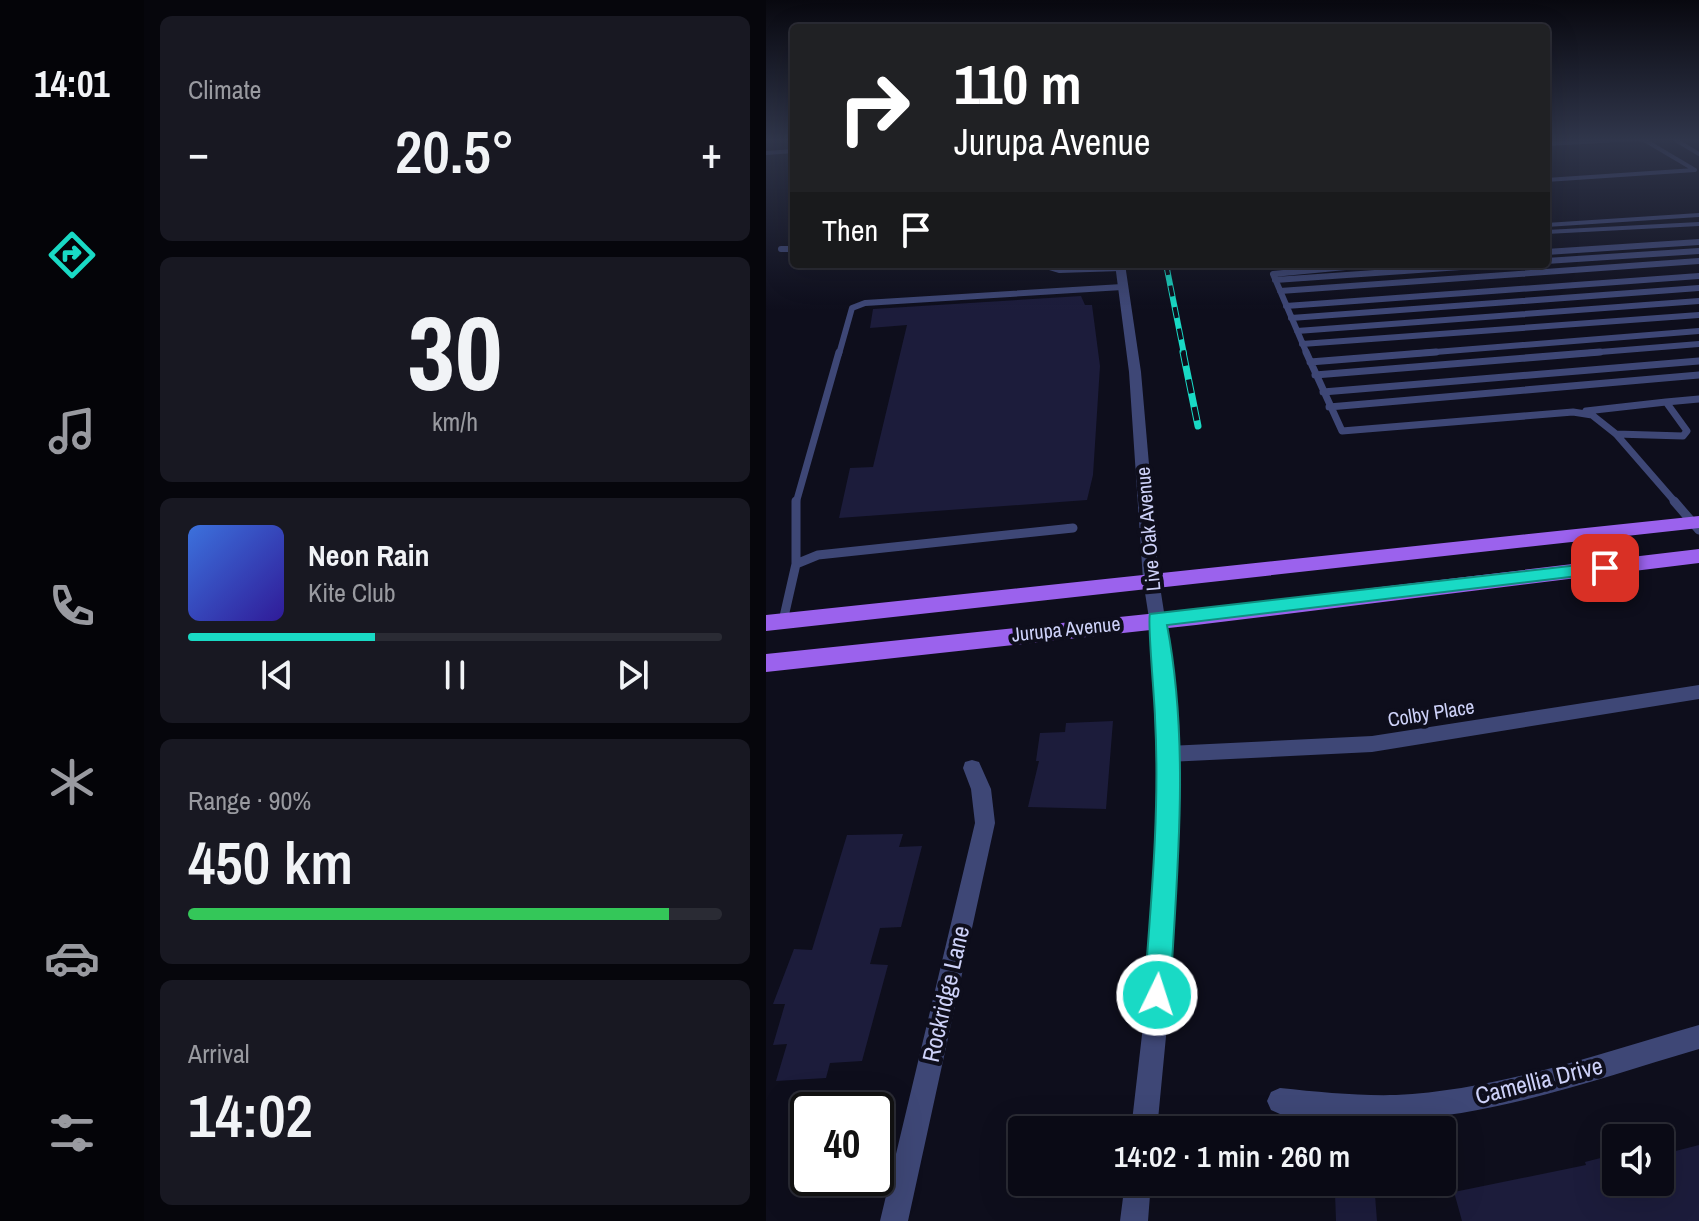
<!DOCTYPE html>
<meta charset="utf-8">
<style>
:root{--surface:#0a0a15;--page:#181822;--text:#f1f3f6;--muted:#999aa0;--line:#2a2b34;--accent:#19dac5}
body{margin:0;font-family:"Archivo Narrow",sans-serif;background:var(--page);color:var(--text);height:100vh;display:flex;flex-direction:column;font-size:30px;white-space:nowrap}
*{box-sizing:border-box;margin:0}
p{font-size:26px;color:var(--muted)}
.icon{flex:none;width:44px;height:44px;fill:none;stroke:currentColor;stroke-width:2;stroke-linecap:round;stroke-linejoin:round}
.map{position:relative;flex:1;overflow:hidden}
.panel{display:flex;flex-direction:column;gap:16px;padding:16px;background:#06060c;width:622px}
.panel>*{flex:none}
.guide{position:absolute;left:24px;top:24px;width:760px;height:244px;border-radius:8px;box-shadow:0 8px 32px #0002,0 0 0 2px var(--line);background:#202124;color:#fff;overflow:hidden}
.buttons{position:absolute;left:836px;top:1124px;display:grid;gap:16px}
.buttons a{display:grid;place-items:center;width:72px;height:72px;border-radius:8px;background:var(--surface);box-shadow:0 8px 32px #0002,0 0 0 2px var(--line);font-size:40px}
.speed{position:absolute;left:24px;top:1092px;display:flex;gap:16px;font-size:40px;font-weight:700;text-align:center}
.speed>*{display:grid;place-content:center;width:104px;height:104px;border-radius:50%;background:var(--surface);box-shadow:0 8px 32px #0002,0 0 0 2px var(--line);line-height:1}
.speed .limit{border:4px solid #111;border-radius:12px;background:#fff;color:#111}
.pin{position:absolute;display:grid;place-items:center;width:68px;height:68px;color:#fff;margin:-34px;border-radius:16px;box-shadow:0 4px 12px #0006}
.me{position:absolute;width:88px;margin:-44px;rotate:4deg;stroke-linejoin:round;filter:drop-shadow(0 0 6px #0008)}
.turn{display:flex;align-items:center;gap:28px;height:168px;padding:0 32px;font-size:36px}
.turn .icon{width:104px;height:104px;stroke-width:2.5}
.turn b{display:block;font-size:56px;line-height:68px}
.then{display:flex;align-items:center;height:76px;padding:0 32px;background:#0003;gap:16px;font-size:30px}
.big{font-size:60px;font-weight:600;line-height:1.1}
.panel .widget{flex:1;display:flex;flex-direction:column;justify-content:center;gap:12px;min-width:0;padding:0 28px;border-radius:12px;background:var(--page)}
.panel .dial{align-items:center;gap:0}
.dial b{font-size:104px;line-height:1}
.song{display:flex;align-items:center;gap:24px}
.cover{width:96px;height:96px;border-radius:12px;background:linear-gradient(135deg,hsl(220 70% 55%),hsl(250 70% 35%))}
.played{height:8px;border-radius:4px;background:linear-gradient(90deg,var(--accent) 35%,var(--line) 35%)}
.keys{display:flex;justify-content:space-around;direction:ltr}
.heat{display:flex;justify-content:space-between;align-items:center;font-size:44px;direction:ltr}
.charge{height:12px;border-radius:6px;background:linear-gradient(90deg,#34c759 90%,var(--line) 0)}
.trip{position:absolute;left:242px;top:1116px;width:448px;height:80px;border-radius:8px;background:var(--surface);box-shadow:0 8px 32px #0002,0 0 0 2px var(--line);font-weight:600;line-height:80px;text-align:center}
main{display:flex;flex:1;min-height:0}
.menu{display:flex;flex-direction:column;width:144px;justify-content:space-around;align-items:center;background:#040408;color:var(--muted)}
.menu .icon{width:56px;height:56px}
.menu .current{color:var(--accent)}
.menu b{font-size:36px;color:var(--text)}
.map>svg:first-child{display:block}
</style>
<main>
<nav class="menu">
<b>14:01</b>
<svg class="icon current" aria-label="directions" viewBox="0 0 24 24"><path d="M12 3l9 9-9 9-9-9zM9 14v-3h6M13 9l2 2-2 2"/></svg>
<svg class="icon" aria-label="music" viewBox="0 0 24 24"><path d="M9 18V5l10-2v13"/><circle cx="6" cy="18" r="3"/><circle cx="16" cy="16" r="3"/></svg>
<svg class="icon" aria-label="phone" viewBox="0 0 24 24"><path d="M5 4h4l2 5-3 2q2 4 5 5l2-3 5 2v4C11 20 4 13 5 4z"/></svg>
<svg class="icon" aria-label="climate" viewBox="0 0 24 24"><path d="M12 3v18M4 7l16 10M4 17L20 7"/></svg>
<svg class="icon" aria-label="car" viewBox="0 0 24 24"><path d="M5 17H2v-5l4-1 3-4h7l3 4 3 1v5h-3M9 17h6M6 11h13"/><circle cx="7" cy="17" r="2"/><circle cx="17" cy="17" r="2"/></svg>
<svg class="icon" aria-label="filters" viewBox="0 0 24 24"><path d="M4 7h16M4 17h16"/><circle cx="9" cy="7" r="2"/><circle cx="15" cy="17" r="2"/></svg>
</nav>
<section class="panel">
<div class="widget"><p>Climate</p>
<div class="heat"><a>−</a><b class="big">20.5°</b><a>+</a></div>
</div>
<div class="widget dial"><b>30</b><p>km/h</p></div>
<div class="widget">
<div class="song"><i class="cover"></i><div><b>Neon Rain</b><p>Kite Club</p></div></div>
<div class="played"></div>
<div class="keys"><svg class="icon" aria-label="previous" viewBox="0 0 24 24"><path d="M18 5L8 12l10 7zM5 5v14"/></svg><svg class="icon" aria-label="pause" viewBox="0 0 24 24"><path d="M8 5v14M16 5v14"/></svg><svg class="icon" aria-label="next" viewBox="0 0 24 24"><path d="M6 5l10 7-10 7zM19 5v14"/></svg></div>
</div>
<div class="widget"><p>Range · 90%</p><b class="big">450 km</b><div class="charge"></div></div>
<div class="widget"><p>Arrival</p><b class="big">14:02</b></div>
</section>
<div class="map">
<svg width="933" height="1221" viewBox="0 0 933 1221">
<rect width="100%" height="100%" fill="#0e0e1c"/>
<path fill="#1c1c3b" d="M 315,296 L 319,305 L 326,305 L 334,366 L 327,475 L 321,500 L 73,518 L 84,468 L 107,467 L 141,325 L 104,328 L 107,309 Z
M 347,721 L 340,809 L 262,807 L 273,761 L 270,761 L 274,733 L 299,732 L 300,723 Z
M 137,834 L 133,847 L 156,846 L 135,927 L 114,928 L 104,964 L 122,965 L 96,1061 L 64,1063 L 60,1078 L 10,1081 L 21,1044 L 7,1045 L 19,1004 L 7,1004 L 28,949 L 46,950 L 81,835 Z
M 933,1145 L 933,1221 L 696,1221 L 688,1192 L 820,1165 L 819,1162 L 850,1154 L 850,1182 L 894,1182 L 894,1155 Z
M 569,1193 L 609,1195 L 611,1221 L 570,1221 Z"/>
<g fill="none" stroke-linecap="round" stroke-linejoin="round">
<path stroke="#3e4776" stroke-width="4" d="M 871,139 L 880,141 L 929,170
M 908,139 L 933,154
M 780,144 L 871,139
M 0,153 L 28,151
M 780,180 L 929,170
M 780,225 L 933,215
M 780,232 L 933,224"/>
<path stroke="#3e4776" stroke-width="6" d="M 15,249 L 28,249
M 780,252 L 933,242
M 780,261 L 933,251
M 273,264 L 293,270 L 355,268
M 509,280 L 738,264
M 514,291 L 933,261
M 520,306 L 933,276
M 525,318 L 933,288
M 531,331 L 933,301
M 536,344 L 933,315
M 73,354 L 86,308 L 99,303 L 356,287
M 541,354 L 507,274 L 611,264
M 644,354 L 933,331
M 809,354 L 933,344"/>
<path stroke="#3e4776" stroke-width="7" d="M 540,352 L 576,431 L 807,412 L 826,415 L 850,434 L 910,503
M 544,362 L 670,352
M 549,375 L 834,352
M 557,392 L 933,361
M 563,407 L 933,375
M 820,411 L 900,402
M 850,434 L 917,436 L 921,431 L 900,402 L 933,399
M 30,503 L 73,352"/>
<path stroke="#3e4776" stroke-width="9" d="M 30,501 L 30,564
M 908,501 L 933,530
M 17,621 L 30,564 L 52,555 L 307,528"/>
<path fill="#3e4776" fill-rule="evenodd" d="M 933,685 L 933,699 L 606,752 L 402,762 L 395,760 L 393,754 L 395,748 L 402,746 L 606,736 Z
M 206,760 L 213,762 L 225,789 L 229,823 L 142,1221 L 114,1221 L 209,823 L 205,789 L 197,768 L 199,762 Z
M 933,1025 L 933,1049 C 834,1078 734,1115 630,1120 C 591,1122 553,1117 514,1114 L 505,1110 L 501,1101 L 505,1092 L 514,1088 C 553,1092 591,1096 630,1095 C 733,1090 834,1053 933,1025 Z"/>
<path fill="#3e4776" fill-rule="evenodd" d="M 349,264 L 359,264 L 375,372 L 393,580 L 403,644 L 411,754 L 410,869 L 401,1026 L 391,1130 L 365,1130 L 377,1026 L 390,869 L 393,754 L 387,644 L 377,580 L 363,372 Z
M 359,1182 L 385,1182 L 382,1221 L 354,1221 Z"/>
<path fill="#9b62ed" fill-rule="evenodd" d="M 933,516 L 933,528 L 0,631 L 0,615 Z
M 933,549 L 933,563 L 430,625 L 0,672 L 0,654 L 430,609 Z"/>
<defs>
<path id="rail-far1" d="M 400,264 L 418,354"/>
<path id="rail" d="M 417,352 L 432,426"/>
</defs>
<use href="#rail-far1" stroke="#19dac5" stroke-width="6"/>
<use href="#rail" stroke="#19dac5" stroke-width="7"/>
<use href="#rail-far1" stroke="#0e0e1c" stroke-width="4" stroke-dasharray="11" stroke-linecap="butt"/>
<use href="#rail" stroke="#0e0e1c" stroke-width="5" stroke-dasharray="14" stroke-linecap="butt"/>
</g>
<linearGradient id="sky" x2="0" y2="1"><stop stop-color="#08080f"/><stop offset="0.45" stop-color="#30364b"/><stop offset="1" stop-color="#30364b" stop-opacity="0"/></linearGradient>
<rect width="933" height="310" fill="url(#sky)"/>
<path fill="#19dac5" stroke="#108e80" stroke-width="2" d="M 839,562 L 847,568 L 845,572 L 401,625 C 424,745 411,873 404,995 L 401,1004 L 391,1008 L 382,1004 L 378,995 C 385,903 394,810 389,718 C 389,703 381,620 384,614 Z"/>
<g text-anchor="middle" stroke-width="8" stroke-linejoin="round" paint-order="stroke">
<g font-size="20" fill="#ced2f9" stroke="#0e0e1c">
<text transform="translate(382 529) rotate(-95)" y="7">Live Oak Avenue</text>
<text transform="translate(300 629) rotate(-6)" y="7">Jurupa Avenue</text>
<text transform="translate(665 713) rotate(-9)" y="7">Colby Place</text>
</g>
<g font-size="24" fill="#ced2f9" stroke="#0e0e1c">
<text transform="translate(180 994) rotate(-77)" y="8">Rockridge Lane</text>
<text transform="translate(773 1081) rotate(-14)" y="8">Camellia Drive</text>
</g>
</g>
</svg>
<div class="buttons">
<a><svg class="icon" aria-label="sound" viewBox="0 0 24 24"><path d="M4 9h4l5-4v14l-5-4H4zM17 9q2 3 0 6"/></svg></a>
</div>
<div class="speed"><div class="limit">40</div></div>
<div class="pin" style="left:839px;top:568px;background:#d93025"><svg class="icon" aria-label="arrive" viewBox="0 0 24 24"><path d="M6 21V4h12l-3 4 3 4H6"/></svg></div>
<svg class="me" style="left:391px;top:995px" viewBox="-20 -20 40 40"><circle r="17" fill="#19dac5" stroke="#fff" stroke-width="3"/><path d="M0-11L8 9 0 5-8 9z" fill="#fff"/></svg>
<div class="trip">14:02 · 1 min · 260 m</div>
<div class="guide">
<div class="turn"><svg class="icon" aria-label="right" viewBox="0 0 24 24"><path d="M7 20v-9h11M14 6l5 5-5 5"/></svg><div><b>110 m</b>Jurupa Avenue</div></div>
<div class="then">Then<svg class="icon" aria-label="arrive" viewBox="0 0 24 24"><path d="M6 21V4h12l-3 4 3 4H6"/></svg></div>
</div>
</div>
</main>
